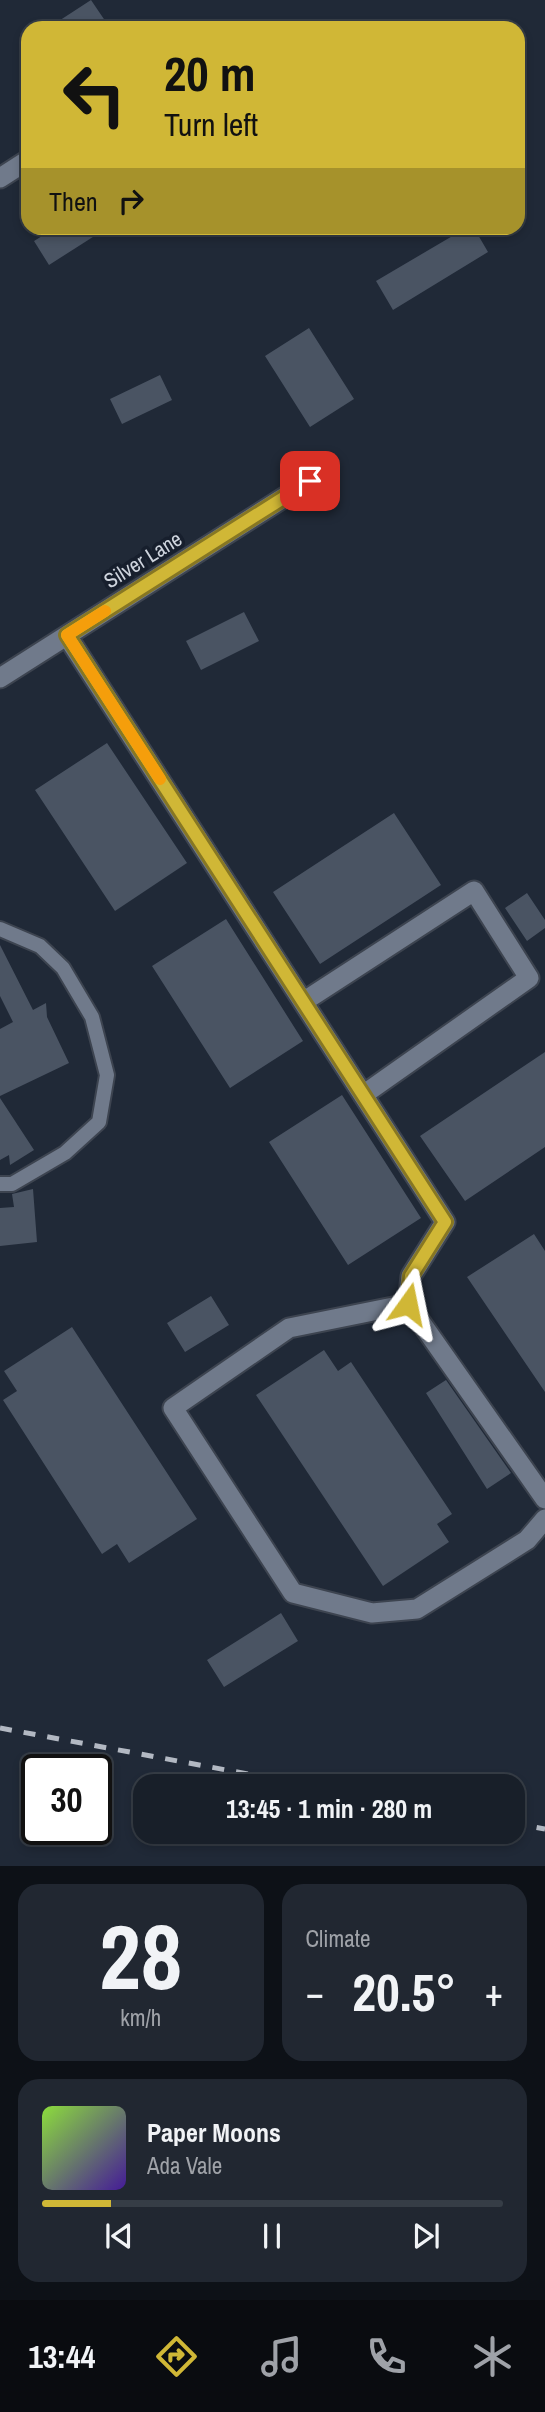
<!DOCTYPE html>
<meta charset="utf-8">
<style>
:root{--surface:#181f29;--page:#212731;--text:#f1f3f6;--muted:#9fa2a8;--line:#363d46;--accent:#d0b736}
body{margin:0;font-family:"Archivo Narrow",sans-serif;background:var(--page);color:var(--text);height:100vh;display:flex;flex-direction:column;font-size:26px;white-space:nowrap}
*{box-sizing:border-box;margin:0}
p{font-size:23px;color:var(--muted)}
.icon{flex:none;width:38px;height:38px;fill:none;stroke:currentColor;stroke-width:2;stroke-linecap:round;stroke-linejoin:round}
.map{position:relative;height:1866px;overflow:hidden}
.panel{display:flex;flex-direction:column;gap:18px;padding:18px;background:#0d1117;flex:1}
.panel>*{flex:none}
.guide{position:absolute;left:21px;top:21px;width:504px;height:214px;border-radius:21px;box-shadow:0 4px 10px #0003,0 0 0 2px var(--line);background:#d0b736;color:#111;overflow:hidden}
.speed{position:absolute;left:21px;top:1754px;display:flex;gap:14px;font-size:35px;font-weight:700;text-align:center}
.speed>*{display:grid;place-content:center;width:91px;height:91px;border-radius:50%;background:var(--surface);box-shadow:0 4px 10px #0003,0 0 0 2px var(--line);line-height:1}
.speed .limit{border:4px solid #111;border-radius:10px;background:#fff;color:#111}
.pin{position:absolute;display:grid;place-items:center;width:60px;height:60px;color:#fff;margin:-30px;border-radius:14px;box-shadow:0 4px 10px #0006}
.me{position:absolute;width:77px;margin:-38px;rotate:12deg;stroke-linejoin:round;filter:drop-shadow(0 0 5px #0008)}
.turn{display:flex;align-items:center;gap:24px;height:147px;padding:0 28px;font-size:32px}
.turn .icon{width:91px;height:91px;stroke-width:2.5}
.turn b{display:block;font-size:49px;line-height:60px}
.then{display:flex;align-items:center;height:66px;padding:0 28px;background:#0003;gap:14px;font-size:26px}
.big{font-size:52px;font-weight:700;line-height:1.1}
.panel .widget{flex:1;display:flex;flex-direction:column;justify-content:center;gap:10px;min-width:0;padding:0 24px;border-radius:21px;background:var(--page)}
.panel .dial{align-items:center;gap:0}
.dial b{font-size:91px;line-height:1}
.song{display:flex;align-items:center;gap:21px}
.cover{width:84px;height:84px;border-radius:10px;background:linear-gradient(135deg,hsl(90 70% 55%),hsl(260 70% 35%))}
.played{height:7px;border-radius:4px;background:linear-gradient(90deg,var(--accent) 15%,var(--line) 15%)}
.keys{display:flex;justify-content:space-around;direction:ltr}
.heat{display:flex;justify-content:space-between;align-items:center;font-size:38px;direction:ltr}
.panel .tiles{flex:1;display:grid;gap:18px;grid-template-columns:1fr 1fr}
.widget:last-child{grid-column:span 2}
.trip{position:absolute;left:133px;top:1774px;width:392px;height:70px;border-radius:21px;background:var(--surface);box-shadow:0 4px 10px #0003,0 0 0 2px var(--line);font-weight:700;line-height:70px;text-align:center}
.menu{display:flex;height:112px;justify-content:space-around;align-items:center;background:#0a0c10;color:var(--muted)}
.menu .icon{width:49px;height:49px}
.menu .on{color:var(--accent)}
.menu b{font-size:32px;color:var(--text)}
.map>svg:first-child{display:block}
</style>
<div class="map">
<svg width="545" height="1866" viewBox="0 0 545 1866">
<rect width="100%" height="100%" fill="#202937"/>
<path fill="#4a5463" d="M 91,0 L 110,28 L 48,28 Z
M 55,228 L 107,228 L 49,265 L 34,241 Z
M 466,228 L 474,228 L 488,252 L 393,310 L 376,281 Z
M 309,328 L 354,399 L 310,427 L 265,356 Z
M 160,375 L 172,400 L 122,424 L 110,399 Z
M 244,612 L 259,641 L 201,670 L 186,641 Z
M 107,743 L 187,863 L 115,911 L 35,790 Z
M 394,813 L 441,885 L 320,964 L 273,892 Z
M 527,893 L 545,920 L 545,928 L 527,941 L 505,908 Z
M 226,919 L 303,1041 L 230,1088 L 152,966 Z
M 0,945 L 33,1010 L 46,1003 L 47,1017 L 69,1063 L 0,1096 L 0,1029 L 13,1022 L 0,996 Z
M 545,1052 L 545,1147 L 465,1201 L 420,1136 Z
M 342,1095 L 421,1218 L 348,1265 L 269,1142 Z
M 0,1098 L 34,1150 L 10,1165 L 9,1155 L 0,1160 Z
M 33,1189 L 37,1242 L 0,1246 L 0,1208 L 14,1207 L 12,1194 Z
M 534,1234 L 545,1251 L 545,1392 L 467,1277 Z
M 211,1296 L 229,1325 L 185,1352 L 167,1323 Z
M 72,1327 L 197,1519 L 129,1563 L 117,1544 L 102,1554 L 3,1400 L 17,1391 L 4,1371 Z
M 324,1350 L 338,1371 L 351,1362 L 452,1514 L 437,1524 L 449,1542 L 383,1586 L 256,1395 Z
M 446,1380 L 511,1473 L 487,1489 L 426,1393 Z
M 281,1613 L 298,1641 L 224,1687 L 207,1660 Z"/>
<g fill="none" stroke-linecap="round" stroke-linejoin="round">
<defs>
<path id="service" d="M 0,929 L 40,946 L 63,968 L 92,1017 L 107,1075 L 99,1122 L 65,1153 L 12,1184 L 0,1184"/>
<path id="minor" d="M 0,178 L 28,160
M 67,636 L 445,1222 L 411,1276 L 408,1304 L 545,1499
M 0,678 L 310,481
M 303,1002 L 474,891 L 529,978 L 363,1095
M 408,1304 L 289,1328 L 173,1408 L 293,1593 L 372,1613 L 417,1609 L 527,1540 L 545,1519"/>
</defs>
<use href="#service" stroke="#3d4450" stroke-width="18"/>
<use href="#minor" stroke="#3d4450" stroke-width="23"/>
<use href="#service" stroke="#707a8b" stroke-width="14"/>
<use href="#minor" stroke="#707a8b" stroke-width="19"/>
<path stroke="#b2b8c2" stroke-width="5" stroke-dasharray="12 12" stroke-linecap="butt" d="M 0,1728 L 318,1787
M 513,1823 L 545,1829"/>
</g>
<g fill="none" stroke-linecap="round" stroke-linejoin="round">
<defs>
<path id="route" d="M 310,481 L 67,635 L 445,1222 L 411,1276 L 408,1304"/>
</defs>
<use href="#route" stroke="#877723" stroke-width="18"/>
<use href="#route" stroke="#d0b736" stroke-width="12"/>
<path stroke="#f59e0b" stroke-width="12" d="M 105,611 L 67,635 L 160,779"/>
</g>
<g text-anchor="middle" stroke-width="7" stroke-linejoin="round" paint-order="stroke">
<g font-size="21" fill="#ced4dd" stroke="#171f2d">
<text transform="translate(143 560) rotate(-32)" y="7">Silver Lane</text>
</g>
</g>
</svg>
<div class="speed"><div class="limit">30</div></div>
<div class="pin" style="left:310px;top:481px;background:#d93025"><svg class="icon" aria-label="arrive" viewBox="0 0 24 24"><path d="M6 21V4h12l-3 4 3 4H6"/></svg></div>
<svg class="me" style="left:408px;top:1304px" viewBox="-20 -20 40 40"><path d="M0-17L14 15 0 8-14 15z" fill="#d0b736" stroke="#fff" stroke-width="4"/></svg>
<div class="trip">13:45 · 1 min · 280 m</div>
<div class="guide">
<div class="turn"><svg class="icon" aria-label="left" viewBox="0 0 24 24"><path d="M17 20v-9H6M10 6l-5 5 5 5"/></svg><div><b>20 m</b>Turn left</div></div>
<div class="then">Then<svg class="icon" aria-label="right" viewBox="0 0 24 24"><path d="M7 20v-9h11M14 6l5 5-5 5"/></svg></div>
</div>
</div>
<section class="panel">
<div class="tiles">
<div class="widget dial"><b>28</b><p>km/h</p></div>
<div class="widget"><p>Climate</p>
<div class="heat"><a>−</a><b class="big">20.5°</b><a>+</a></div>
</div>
<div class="widget">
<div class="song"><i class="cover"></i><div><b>Paper Moons</b><p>Ada Vale</p></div></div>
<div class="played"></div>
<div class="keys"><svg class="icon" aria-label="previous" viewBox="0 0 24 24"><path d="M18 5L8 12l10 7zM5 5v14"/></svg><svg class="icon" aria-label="pause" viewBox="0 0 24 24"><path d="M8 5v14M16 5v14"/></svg><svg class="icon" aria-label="next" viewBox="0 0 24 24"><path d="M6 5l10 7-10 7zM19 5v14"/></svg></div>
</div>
</div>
</section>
<nav class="menu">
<b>13:44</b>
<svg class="icon on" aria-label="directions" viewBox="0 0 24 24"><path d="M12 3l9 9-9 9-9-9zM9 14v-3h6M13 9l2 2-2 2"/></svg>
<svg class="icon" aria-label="music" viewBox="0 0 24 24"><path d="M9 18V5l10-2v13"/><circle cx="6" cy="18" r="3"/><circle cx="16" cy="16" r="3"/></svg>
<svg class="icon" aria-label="phone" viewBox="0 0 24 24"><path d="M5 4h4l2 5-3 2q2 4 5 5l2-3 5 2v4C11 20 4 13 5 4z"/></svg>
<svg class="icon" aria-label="climate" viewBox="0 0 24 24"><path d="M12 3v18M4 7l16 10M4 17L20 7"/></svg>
</nav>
